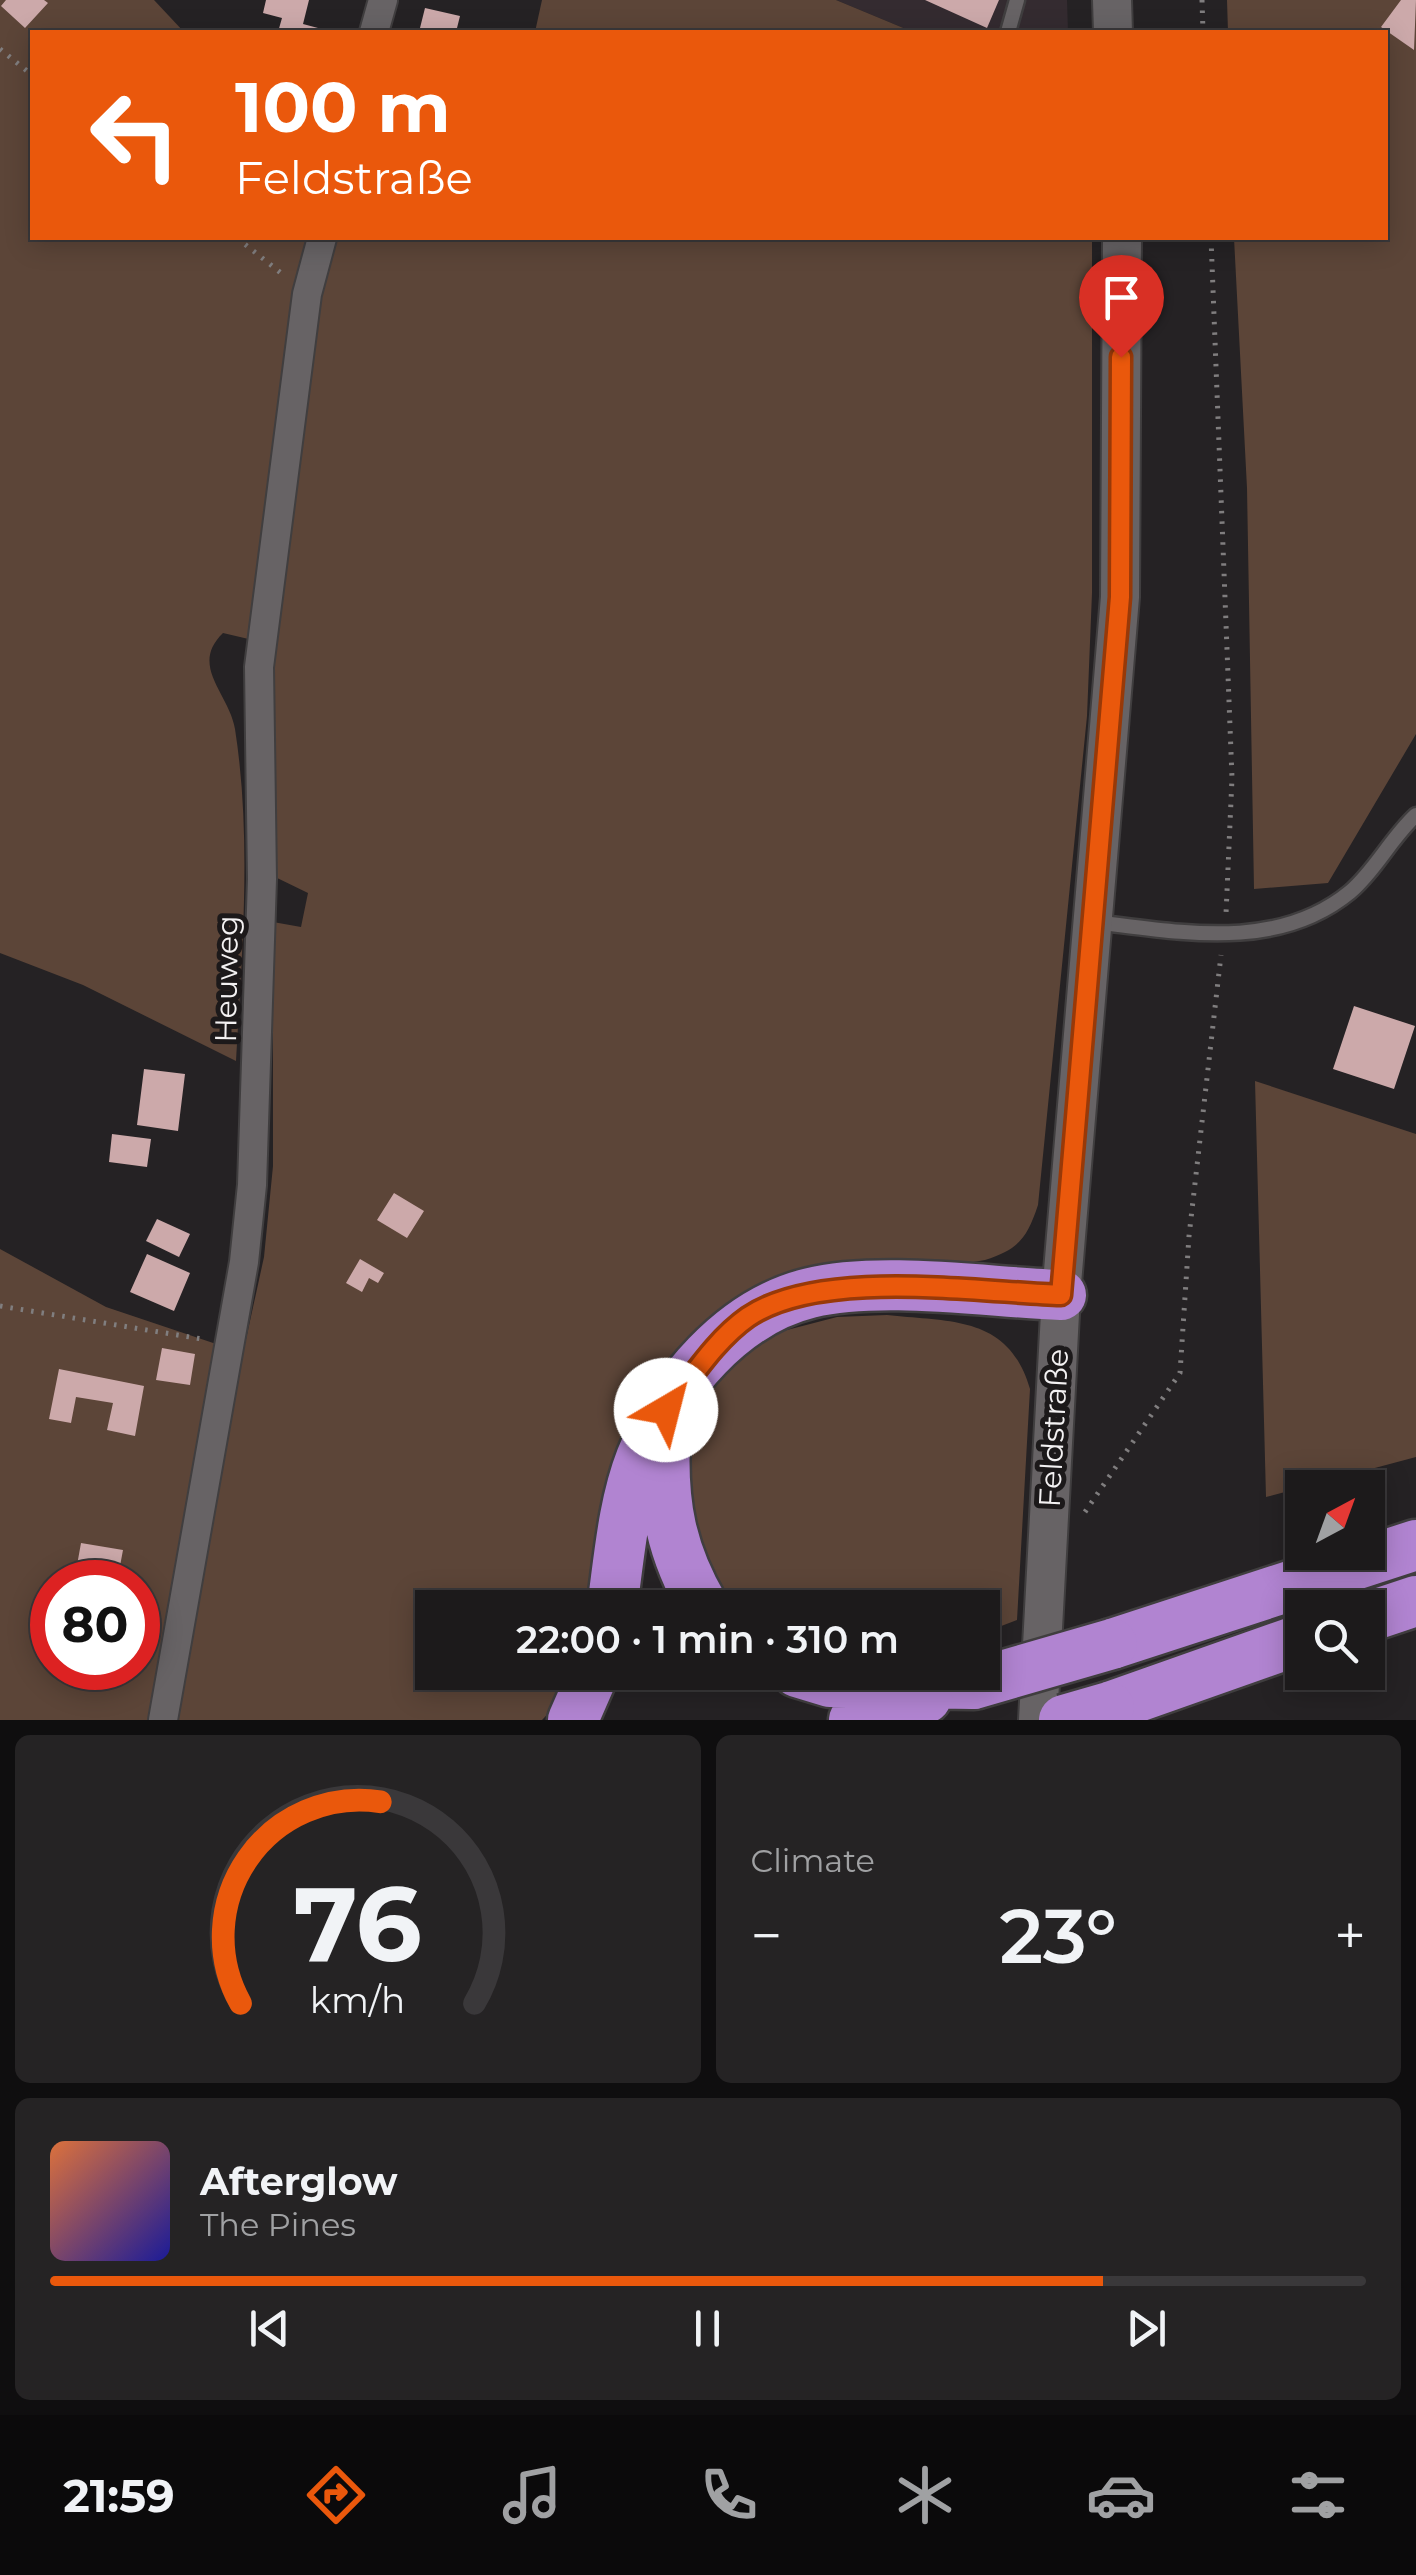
<!DOCTYPE html>
<meta charset="utf-8">
<style>
:root{--surface:#1c1a1b;--page:#252324;--text:#f1f3f6;--muted:#a0a1a3;--line:#3a383a;--accent:#ea580c}
body{margin:0;font-family:Montserrat,sans-serif;background:var(--page);color:var(--text);height:100vh;display:flex;flex-direction:column;font-size:38px;white-space:nowrap}
*{box-sizing:border-box;margin:0}
p{font-size:32px;color:var(--muted)}
.icon{flex:none;width:55px;height:55px;fill:none;stroke:currentColor;stroke-width:2;stroke-linecap:round;stroke-linejoin:round}
.map{position:relative;height:1720px;overflow:hidden}
.drawer{display:flex;flex-direction:column;gap:15px;padding:15px;background:#0f0e0f;flex:1}
.drawer>*{flex:none}
.banner{position:absolute;left:30px;top:30px;width:1358px;height:210px;border-radius:0px;box-shadow:0 5px 25px #0003,0 0 0 2px var(--line);background:#ea580c;color:#fff;overflow:hidden}
.needle{width:65px;rotate:41deg}
.fabs{position:absolute;left:1285px;top:1470px;display:grid;gap:20px}
.fabs a{display:grid;place-items:center;width:100px;height:100px;border-radius:0px;background:var(--surface);box-shadow:0 5px 25px #0003,0 0 0 2px var(--line);font-size:50px}
.speed{position:absolute;left:30px;top:1560px;display:flex;gap:20px;font-size:50px;font-weight:700;text-align:center}
.speed>*{display:grid;place-content:center;width:130px;height:130px;border-radius:50%;background:var(--surface);box-shadow:0 5px 25px #0003,0 0 0 2px var(--line);line-height:1}
.speed .limit{border:15px solid #d22;background:#fff;color:#111}
.pin{position:absolute;display:grid;place-items:center;width:85px;height:85px;color:#fff;margin:-102px -42px;border-radius:50% 50% 50% 0;rotate:-45deg;box-shadow:0 0 10px #0007}
.pin .icon{rotate:45deg}
.me{position:absolute;width:110px;margin:-55px;rotate:37deg;stroke-linejoin:round;filter:drop-shadow(0 0 8px #0008)}
.turn{display:flex;align-items:center;gap:35px;height:210px;padding:0 40px;font-size:45px}
.turn .icon{width:130px;height:130px;stroke-width:2.5}
.turn b{display:block;font-size:70px;line-height:85px}
.big{font-size:75px;font-weight:600;line-height:1.1}
.drawer .widget{flex:1;display:flex;flex-direction:column;justify-content:center;gap:15px;min-width:0;padding:0 35px;border-radius:15px;background:var(--page)}
.drawer .dial{align-items:center;gap:0}
.dial svg{height:260px;overflow:visible;fill:none;stroke:var(--line);stroke-width:7;stroke-linecap:round;text-anchor:middle}
.dial text{fill:var(--text);stroke:none}
.song{display:flex;align-items:center;gap:30px}
.cover{width:120px;height:120px;border-radius:15px;background:linear-gradient(135deg,hsl(20 70% 55%),hsl(240 70% 35%))}
.played{height:10px;border-radius:5px;background:linear-gradient(90deg,var(--accent) 80%,var(--line) 80%)}
.keys{display:flex;justify-content:space-around;direction:ltr}
.heat{display:flex;justify-content:space-between;align-items:center;font-size:55px;direction:ltr}
.drawer .tiles{flex:1;display:grid;gap:15px;grid-template-columns:1fr 1fr}
.widget:last-child{grid-column:span 2}
.trip{position:absolute;left:415px;top:1590px;width:585px;height:100px;border-radius:0px;background:var(--surface);box-shadow:0 5px 25px #0003,0 0 0 2px var(--line);font-weight:600;line-height:100px;text-align:center}
.tabs{display:flex;height:160px;justify-content:space-around;align-items:center;background:#0b0a0b;color:var(--muted)}
.tabs .icon{width:70px;height:70px}
.tabs .selected{color:var(--accent)}
.tabs b{font-size:45px;color:var(--text)}
.map>svg:first-child{display:block}
</style>
<div class="map">
<svg width="1416" height="1720" viewBox="0 0 1416 1720">
<rect width="100%" height="100%" fill="#252224"/>
<path fill="#342b30" d="M 836,0 L 1067,0 L 1068,32 L 913,32 Z"/>
<path fill="#5c4538" fill-rule="evenodd" d="M 0,0 L 154,0 L 184,32 L 32,32 L 32,238 L 1092,238 L 1092,593 L 1087,716 L 1038,1205 C 1027,1238 1019,1249 985,1260 L 740,1302 L 593,1607 L 432,1608 L 432,1672 L 572,1673 L 565,1696 L 542,1720 L 0,1720 L 0,1249 L 106,1307 L 243,1353 L 264,1257 L 273,1166 L 273,922 L 301,927 L 308,893 L 271,875 L 270,644 L 223,633 C 189,666 229,693 235,729 C 252,838 242,952 236,1061 L 83,985 L 0,953 ZM 52,1582 L 138,1582 L 138,1668 L 52,1668 Z
M 542,0 L 836,0 L 913,32 L 535,32 Z
M 1227,0 L 1416,0 L 1416,734 L 1328,883 L 1254,889 L 1247,488 L 1234,238 L 1385,238 L 1385,32 L 1228,32 Z
M 1255,1081 L 1416,1134 L 1416,1457 L 1266,1497 Z
M 887,1315 C 952,1322 1009,1316 1030,1389 L 1017,1620 L 983,1633 L 982,1608 L 715,1607 L 686,1560 L 685,1434 L 700,1399 L 756,1338 L 837,1317 Z"/>
<path fill="#cca9aa" d="M 6,0 L 44,0 L 48,3 L 25,28 L 1,6 Z
M 266,0 L 309,0 L 303,24 L 333,32 L 278,32 L 282,18 L 263,13 Z
M 925,0 L 999,0 L 987,28 Z
M 1401,0 L 1416,0 L 1414,50 L 1381,27 Z
M 425,8 L 460,16 L 456,32 L 419,32 Z
M 1354,1006 L 1415,1026 L 1394,1089 L 1333,1069 Z
M 144,1069 L 185,1074 L 178,1131 L 137,1125 Z
M 112,1134 L 151,1139 L 147,1167 L 109,1162 Z
M 394,1193 L 424,1211 L 407,1238 L 377,1220 Z
M 157,1219 L 190,1234 L 179,1257 L 146,1241 Z
M 147,1254 L 190,1273 L 174,1311 L 130,1292 Z
M 360,1259 L 384,1273 L 378,1283 L 369,1278 L 362,1292 L 346,1283 Z
M 162,1348 L 195,1354 L 190,1385 L 156,1380 Z
M 59,1369 L 144,1386 L 135,1436 L 107,1430 L 113,1403 L 76,1397 L 71,1423 L 49,1419 Z
M 81,1543 L 123,1550 L 117,1582 L 74,1582 Z"/>
<g fill="none" stroke-linecap="round" stroke-linejoin="round">
<defs>
<path id="lane" d="M 1008,32 L 1017,0
M 1095,922 C 1180,932 1277,952 1350,892 C 1375,871 1391,838 1416,815"/>
<path id="street" d="M 374,32 L 383,0
M 163,1720 L 244,1262 L 252,1185 L 262,879 L 259,667 L 307,294 L 322,238"/>
<path id="secondary" d="M 1112,0 L 1113,32
M 1038,1720 L 1061,1295 L 1120,597 L 1122,238"/>
<path id="highway" d="M 665,1440 C 662,1504 671,1552 704,1608
M 612,1608 C 619,1559 623,1504 641,1458 C 670,1386 732,1312 810,1293 C 880,1276 986,1292 1061,1295
M 1368,1617 L 1416,1601
M 1112,1644 L 1416,1545
M 797,1672 L 830,1682 L 974,1684
M 1109,1707 L 1302,1639
M 573,1720 L 594,1672
M 854,1720 L 926,1698"/>
</defs>
<use href="#lane" stroke="#403e3f" stroke-width="19"/>
<use href="#street" stroke="#403e3f" stroke-width="32"/>
<use href="#secondary" stroke="#403e3f" stroke-width="42"/>
<use href="#highway" stroke="#403e3f" stroke-width="55"/>
<path stroke="#807e7f" stroke-width="5" stroke-dasharray="2.5 8" stroke-linecap="butt" d="M 1202,0 L 1203,32
M 0,49 L 32,75
M 237,238 L 281,273
M 1211,238 L 1232,778 L 1226,914
M 0,1306 L 202,1339
M 1085,1512 L 1180,1373 L 1189,1236 L 1221,955"/>
<use href="#lane" stroke="#676365" stroke-width="14"/>
<use href="#street" stroke="#676365" stroke-width="28"/>
<use href="#secondary" stroke="#676365" stroke-width="38"/>
<use href="#highway" stroke="#b184d1" stroke-width="50"/>
<defs>
<path id="highway-bridge" d="M 974,1684 L 1112,1644
M 1064,1720 L 1109,1707"/>
</defs>
<use href="#highway-bridge" stroke="#403e3f" stroke-width="55" stroke-linecap="butt"/>
<use href="#highway-bridge" stroke="#b184d1" stroke-width="50"/>
</g>
<g fill="none" stroke-linecap="round" stroke-linejoin="round">
<defs>
<path id="route" d="M 666,1410 C 691,1379 715,1340 748,1317 C 820,1268 976,1292 1061,1295 L 1120,597 L 1121,357"/>
</defs>
<use href="#route" stroke="#983908" stroke-width="25"/>
<use href="#route" stroke="#ea580c" stroke-width="18"/>
</g>
<g text-anchor="middle" stroke-width="10" stroke-linejoin="round" paint-order="stroke">
<g font-size="30" fill="#f3f1f2" stroke="#1c191a">
<text transform="translate(227 979) rotate(-89)" y="10">Heuweg</text>
<text transform="translate(1054 1428) rotate(-87)" y="10">Feldstraße</text>
</g>
</g>
</svg>
<div class="fabs">
<a><svg class="needle" viewBox="-14 -14 28 28"><path d="M0-13l5 13h-10z" fill="#e53935"/><path d="M0 13l5-13h-10z" fill="#a0a1a3"/></svg></a>
<a><svg class="icon" aria-label="search" viewBox="0 0 24 24"><circle cx="10" cy="10" r="6"/><path d="M15 15l6 6"/></svg></a>
</div>
<div class="speed"><div class="limit">80</div></div>
<div class="pin" style="left:1121px;top:357px;background:#d93025"><svg class="icon" aria-label="arrive" viewBox="0 0 24 24"><path d="M6 21V4h12l-3 4 3 4H6"/></svg></div>
<svg class="me" style="left:666px;top:1410px" viewBox="-20 -20 40 40"><circle r="19" fill="#fff"/><path d="M0-13L10 11 0 6-10 11z" fill="#ea580c"/></svg>
<div class="trip">22:00 · 1 min · 310 m</div>
<div class="banner">
<div class="turn"><svg class="icon" aria-label="left" viewBox="0 0 24 24"><path d="M17 20v-9H6M10 6l-5 5 5 5"/></svg><div><b>100 m</b>Feldstraße</div></div>
</div>
</div>
<section class="drawer">
<div class="tiles">
<div class="widget dial"><svg viewBox="0 0 100 80">
<path d="M14 69A42 42 0 1 1 86 69"/>
<path d="M14 69A42 42 0 0 1 57 7" stroke="#ea580c"/>
<text x="50" y="56" font-size="32" font-weight="700">76</text>
<text x="50" y="72" font-size="11">km/h</text>
</svg></div>
<div class="widget"><p>Climate</p>
<div class="heat"><a>−</a><b class="big">23°</b><a>+</a></div>
</div>
<div class="widget">
<div class="song"><i class="cover"></i><div><b>Afterglow</b><p>The Pines</p></div></div>
<div class="played"></div>
<div class="keys"><svg class="icon" aria-label="previous" viewBox="0 0 24 24"><path d="M18 5L8 12l10 7zM5 5v14"/></svg><svg class="icon" aria-label="pause" viewBox="0 0 24 24"><path d="M8 5v14M16 5v14"/></svg><svg class="icon" aria-label="next" viewBox="0 0 24 24"><path d="M6 5l10 7-10 7zM19 5v14"/></svg></div>
</div>
</div>
</section>
<nav class="tabs">
<b>21:59</b>
<svg class="icon selected" aria-label="directions" viewBox="0 0 24 24"><path d="M12 3l9 9-9 9-9-9zM9 14v-3h6M13 9l2 2-2 2"/></svg>
<svg class="icon" aria-label="music" viewBox="0 0 24 24"><path d="M9 18V5l10-2v13"/><circle cx="6" cy="18" r="3"/><circle cx="16" cy="16" r="3"/></svg>
<svg class="icon" aria-label="phone" viewBox="0 0 24 24"><path d="M5 4h4l2 5-3 2q2 4 5 5l2-3 5 2v4C11 20 4 13 5 4z"/></svg>
<svg class="icon" aria-label="climate" viewBox="0 0 24 24"><path d="M12 3v18M4 7l16 10M4 17L20 7"/></svg>
<svg class="icon" aria-label="car" viewBox="0 0 24 24"><path d="M5 17H2v-5l4-1 3-4h7l3 4 3 1v5h-3M9 17h6M6 11h13"/><circle cx="7" cy="17" r="2"/><circle cx="17" cy="17" r="2"/></svg>
<svg class="icon" aria-label="filters" viewBox="0 0 24 24"><path d="M4 7h16M4 17h16"/><circle cx="9" cy="7" r="2"/><circle cx="15" cy="17" r="2"/></svg>
</nav>
